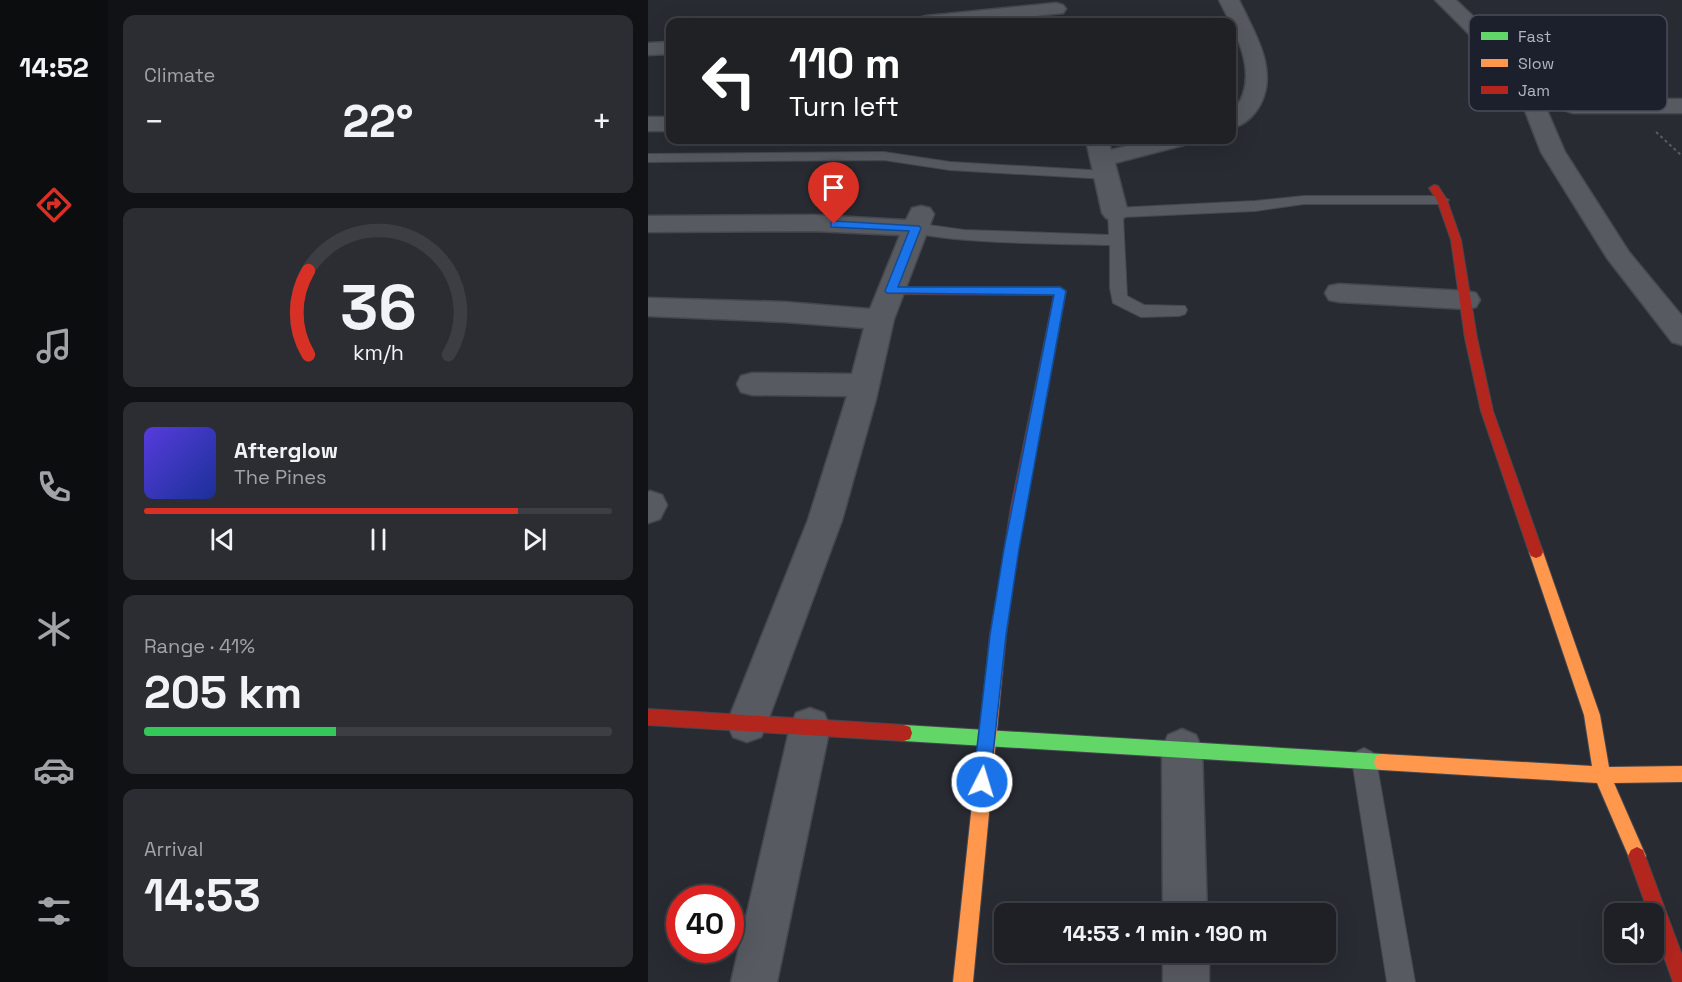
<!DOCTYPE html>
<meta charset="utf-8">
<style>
:root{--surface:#1e2026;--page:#2b2d32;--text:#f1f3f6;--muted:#a1a3a7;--line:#3c3e43;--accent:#d93025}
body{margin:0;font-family:"Space Grotesk",sans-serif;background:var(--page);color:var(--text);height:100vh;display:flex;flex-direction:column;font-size:22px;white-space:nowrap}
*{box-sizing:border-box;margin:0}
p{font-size:20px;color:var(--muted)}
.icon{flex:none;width:33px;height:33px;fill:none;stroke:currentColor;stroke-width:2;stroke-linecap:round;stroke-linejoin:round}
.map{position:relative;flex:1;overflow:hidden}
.sheet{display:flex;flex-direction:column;gap:15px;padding:15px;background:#101215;width:540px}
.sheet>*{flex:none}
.banner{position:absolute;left:18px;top:18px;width:570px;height:126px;border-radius:12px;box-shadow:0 6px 24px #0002,0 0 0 2px var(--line);background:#202124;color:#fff;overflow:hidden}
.tools{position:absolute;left:956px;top:903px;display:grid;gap:12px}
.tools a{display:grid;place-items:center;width:60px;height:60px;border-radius:12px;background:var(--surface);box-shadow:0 6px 24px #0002,0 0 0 2px var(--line);font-size:30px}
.speed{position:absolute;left:18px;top:885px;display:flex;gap:12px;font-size:30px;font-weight:700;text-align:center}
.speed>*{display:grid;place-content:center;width:78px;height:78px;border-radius:50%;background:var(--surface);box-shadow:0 6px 24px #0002,0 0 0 2px var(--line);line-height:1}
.speed .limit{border:9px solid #d22;background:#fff;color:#111}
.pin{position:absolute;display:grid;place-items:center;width:51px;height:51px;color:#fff;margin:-62px -26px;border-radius:50% 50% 50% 0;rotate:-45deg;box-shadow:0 0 6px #0007}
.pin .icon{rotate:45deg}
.me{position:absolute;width:66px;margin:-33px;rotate:5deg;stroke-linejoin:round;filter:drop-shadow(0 0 4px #0008)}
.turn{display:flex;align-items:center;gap:21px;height:126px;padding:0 24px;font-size:27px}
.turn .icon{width:78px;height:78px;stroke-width:2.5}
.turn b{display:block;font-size:42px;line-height:51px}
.big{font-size:45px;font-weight:800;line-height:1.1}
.sheet .card{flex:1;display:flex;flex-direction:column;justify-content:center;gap:9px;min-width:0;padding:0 21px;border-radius:12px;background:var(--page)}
.sheet .dial{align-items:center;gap:0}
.dial svg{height:156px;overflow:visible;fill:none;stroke:var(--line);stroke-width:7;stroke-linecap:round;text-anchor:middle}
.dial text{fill:var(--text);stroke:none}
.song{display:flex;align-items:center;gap:18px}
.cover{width:72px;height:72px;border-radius:9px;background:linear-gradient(135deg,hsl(250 70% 55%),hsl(230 70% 35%))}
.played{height:6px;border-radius:3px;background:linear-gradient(90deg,var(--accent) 80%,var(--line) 80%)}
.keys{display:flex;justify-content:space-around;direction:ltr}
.heat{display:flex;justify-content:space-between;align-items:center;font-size:33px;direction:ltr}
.charge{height:9px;border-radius:4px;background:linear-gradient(90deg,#34c759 41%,var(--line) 0)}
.trip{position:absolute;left:346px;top:903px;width:342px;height:60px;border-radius:12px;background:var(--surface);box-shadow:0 6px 24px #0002,0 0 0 2px var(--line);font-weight:800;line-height:60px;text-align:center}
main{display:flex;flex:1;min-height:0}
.tabs{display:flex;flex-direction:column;width:108px;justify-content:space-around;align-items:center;background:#0c0d0f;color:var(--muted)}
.tabs .icon{width:42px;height:42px}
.tabs .active{color:var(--accent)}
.tabs b{font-size:27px;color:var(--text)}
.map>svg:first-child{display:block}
</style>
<main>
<nav class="tabs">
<b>14:52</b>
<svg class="icon active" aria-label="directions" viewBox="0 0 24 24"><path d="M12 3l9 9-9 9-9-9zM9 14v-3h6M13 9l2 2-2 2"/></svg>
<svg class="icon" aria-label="music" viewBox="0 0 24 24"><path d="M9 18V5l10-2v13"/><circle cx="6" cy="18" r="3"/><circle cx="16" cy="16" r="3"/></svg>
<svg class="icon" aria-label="phone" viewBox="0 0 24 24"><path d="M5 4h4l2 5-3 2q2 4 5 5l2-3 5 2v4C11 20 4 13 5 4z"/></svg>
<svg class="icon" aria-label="climate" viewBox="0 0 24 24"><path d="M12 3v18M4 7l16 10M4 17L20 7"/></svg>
<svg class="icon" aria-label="car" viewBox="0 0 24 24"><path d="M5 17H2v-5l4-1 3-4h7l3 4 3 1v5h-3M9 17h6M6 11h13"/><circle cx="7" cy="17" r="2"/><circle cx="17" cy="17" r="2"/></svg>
<svg class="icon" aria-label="filters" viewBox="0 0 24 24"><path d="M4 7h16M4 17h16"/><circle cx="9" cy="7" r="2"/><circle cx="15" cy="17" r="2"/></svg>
</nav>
<section class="sheet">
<div class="card"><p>Climate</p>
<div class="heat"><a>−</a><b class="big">22°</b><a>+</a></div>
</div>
<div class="card dial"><svg viewBox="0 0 100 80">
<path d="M14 69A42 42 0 1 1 86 69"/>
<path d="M14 69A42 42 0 0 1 14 26" stroke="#d93025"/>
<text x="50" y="56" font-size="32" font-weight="700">36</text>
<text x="50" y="72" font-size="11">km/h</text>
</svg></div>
<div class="card">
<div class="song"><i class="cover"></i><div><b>Afterglow</b><p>The Pines</p></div></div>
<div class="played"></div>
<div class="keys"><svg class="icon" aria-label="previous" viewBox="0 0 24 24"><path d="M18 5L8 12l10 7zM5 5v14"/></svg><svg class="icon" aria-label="pause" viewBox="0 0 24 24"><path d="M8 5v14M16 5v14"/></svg><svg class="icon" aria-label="next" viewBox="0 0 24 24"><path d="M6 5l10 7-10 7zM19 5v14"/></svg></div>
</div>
<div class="card"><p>Range · 41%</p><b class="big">205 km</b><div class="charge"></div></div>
<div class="card"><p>Arrival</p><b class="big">14:53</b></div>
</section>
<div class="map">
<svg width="1034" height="982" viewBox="0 0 1034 982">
<rect width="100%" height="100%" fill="#282b32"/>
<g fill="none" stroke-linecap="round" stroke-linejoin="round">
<defs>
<path id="lane" d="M 236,152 L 302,162 L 459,171 L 466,175 L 459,179 L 302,170 L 236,160 L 0,162 L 0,154 Z
M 656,196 L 794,196 L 801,200 L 794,204 L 656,204 L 607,211 L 475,217 L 479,296 L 496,305 L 537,306 L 539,310 L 537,314 L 531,316 L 493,317 L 465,303 L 462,288 L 462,245 C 433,244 272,244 259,228 L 267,223 L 316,230 L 461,235 L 460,213 L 467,208 L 607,201 Z
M 716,748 L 724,752 L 728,760 L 767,982 L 739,982 L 704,760 L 708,752 Z"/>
<path id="street" d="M 571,0 L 591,0 C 606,32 631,70 612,105 C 606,116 596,125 584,128 C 581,104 589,112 595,94 C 606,63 584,26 571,0 Z
M 787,0 L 808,0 L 900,88 L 928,99 L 1034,99 L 1034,113 L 925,113 L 899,104 L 898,108 L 917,152 L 981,252 L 1034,316 L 1034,345 L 1024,342 L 959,258 L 893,152 L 876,108 L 881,94 Z
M 408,3 L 415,5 L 418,9 L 415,13 L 332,22 L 268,22 L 271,18 L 278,16 Z
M 22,42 L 22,54 L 0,55 L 0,43 Z
M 0,117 L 22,117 L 22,131 L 0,131 Z
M 438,140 L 460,140 L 463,150 L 503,140 L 540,140 L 536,145 L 467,163 L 480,213 L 476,218 L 467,221 L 458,218 L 454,213 Z
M 273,206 L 282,208 L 286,214 L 246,319 L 228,399 L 194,520 L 119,723 L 113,737 L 99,742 L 85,737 L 79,723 L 160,520 L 199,396 L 104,395 L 93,392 L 89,384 L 93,376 L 104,373 L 204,374 L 216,328 L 137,322 L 0,316 L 0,298 L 137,302 L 222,309 L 252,235 L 166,231 L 0,232 L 0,216 L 166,215 L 258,220 L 264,208 Z
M 691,284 L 818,291 L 828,293 L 832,300 L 828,307 L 818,309 L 691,302 L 681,300 L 677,293 L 681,286 Z
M 2,491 L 14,495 L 19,505 L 12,519 L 0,523 L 0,492 Z
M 162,708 L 176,713 L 182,727 L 129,982 L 83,982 L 142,727 L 148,713 Z
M 534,729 L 548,735 L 554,749 L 559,914 L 515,914 L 514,749 L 520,735 Z
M 515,952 L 561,952 L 561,982 L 515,982 Z"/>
<path id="fast" d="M 256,725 L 734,754 L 740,756 L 742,762 L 740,768 L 734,770 L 256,741 L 250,739 L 248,733 L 250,727 Z"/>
<path id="slow" d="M 888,546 L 893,548 L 895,552 L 952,715 L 961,767 L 1034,766 L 1034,782 L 966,783 L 998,856 L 995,862 L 989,865 L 983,862 L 949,783 L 734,770 L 728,768 L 726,762 L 728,756 L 734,754 L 944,766 L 936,715 L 881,552 L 883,548 Z
M 358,578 L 363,580 L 365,584 L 358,635 L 325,982 L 305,982 L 342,635 L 351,584 L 353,580 Z"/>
<path id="jam" d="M 786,185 L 790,186 L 799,200 L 813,240 L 829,338 L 845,411 L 895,552 L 893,556 L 888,558 L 883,556 L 881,552 L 833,411 L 817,338 L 803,240 L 789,200 L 781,188 Z
M 243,287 L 412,287 L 418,291 L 363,588 L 358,590 L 353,588 L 351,584 L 363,507 L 406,295 L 239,294 L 237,291 Z
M 0,709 L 256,725 L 262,727 L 264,733 L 262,739 L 256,741 L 0,725 Z
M 989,847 L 995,850 L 1034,955 L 1034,982 L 1025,982 L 1005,926 L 1005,914 L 1001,914 L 980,856 L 983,850 Z"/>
</defs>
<use href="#lane" stroke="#45474f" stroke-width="2"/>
<use href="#street" stroke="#45474f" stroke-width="3"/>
<use href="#fast" stroke="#45474f" stroke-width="2"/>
<use href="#slow" stroke="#45474f" stroke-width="2"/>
<use href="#jam" stroke="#45474f" stroke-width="2"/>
<path stroke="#595d63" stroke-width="2" stroke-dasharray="3 3" stroke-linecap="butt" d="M 1008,132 L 1034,156"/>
<use href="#lane" fill="#575a61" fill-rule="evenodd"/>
<use href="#street" fill="#575a61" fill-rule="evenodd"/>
<use href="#fast" fill="#63d668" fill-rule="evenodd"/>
<use href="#slow" fill="#ff974d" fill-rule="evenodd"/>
<use href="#jam" fill="#b3261e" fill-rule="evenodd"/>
</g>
<path fill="#1a73e8" stroke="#114b97" stroke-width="1.5" d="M 186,221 L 271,226 L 273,228 L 250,287 L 412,287 L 418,291 L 371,549 L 358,635 L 342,782 L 340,788 L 334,791 L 328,788 L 325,782 L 342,635 L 356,549 L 406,295 L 239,293 L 237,291 L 261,231 L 183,227 L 183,222 Z"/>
<rect x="821" y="15" width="198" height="96" rx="9" fill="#1c202c" stroke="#494d5a" stroke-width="1.5"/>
<rect x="833" y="32" width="27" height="8" fill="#63d668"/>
<rect x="833" y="59" width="27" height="8" fill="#ff974d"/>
<rect x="833" y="86" width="27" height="8" fill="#b3261e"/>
<g font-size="16" fill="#b1b6c4">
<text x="870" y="42">Fast</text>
<text x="870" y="69">Slow</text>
<text x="870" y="96">Jam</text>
</g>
</svg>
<div class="tools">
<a><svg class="icon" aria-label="sound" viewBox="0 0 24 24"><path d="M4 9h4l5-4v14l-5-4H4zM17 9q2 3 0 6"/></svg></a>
</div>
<div class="speed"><div class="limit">40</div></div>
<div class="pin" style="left:186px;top:224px;background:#d93025"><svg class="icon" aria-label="arrive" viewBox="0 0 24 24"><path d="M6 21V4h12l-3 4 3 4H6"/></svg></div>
<svg class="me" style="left:334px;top:782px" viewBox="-20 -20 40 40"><circle r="17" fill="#1a73e8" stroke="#fff" stroke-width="3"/><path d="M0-11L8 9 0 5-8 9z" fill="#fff"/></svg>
<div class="trip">14:53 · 1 min · 190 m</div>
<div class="banner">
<div class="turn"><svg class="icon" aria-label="left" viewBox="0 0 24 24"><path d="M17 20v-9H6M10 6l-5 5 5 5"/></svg><div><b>110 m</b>Turn left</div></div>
</div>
</div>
</main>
